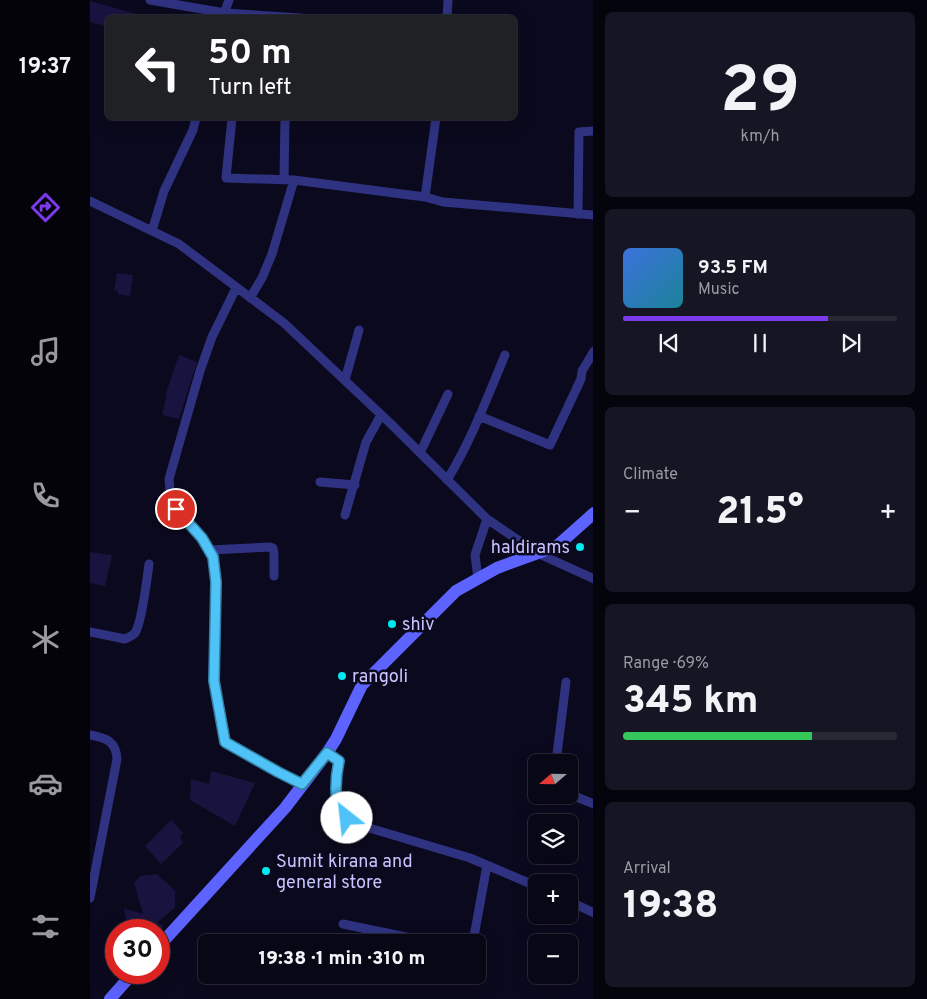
<!DOCTYPE html>
<meta charset="utf-8">
<style>
:root{--surface:#080716;--page:#161523;--text:#f1f3f6;--muted:#9899a1;--line:#292835;--accent:#7c3aed}
body{margin:0;font-family:Overpass,sans-serif;background:var(--page);color:var(--text);height:100vh;display:flex;flex-direction:column;font-size:19px;white-space:nowrap}
*{box-sizing:border-box;margin:0}
p{font-size:16px;color:var(--muted)}
.icon{flex:none;width:28px;height:28px;fill:none;stroke:currentColor;stroke-width:2;stroke-linecap:round;stroke-linejoin:round}
.map{position:relative;flex:1;overflow:hidden}
.side{display:flex;flex-direction:column;gap:12px;padding:12px;background:#04040c;width:334px}
.side>*{flex:none}
.hud{position:absolute;left:15px;top:15px;width:412px;height:105px;border-radius:8px;box-shadow:0 5px 20px #0002,0 0 0 1px var(--line);background:#202124;color:#fff;overflow:hidden}
.needle{width:32px;rotate:250deg}
.fabs{position:absolute;left:438px;top:754px;display:grid;gap:10px}
.fabs a{display:grid;place-items:center;width:50px;height:50px;border-radius:8px;background:var(--surface);box-shadow:0 5px 20px #0002,0 0 0 1px var(--line);font-size:25px}
.speed{position:absolute;left:15px;top:919px;display:flex;gap:10px;font-size:25px;font-weight:700;text-align:center}
.speed>*{display:grid;place-content:center;width:65px;height:65px;border-radius:50%;background:var(--surface);box-shadow:0 5px 20px #0002,0 0 0 1px var(--line);line-height:1}
.speed .limit{border:8px solid #d22;background:#fff;color:#111}
.pin{position:absolute;display:grid;place-items:center;width:42px;height:42px;color:#fff;margin:-21px;border:2px solid #fff;border-radius:50%;box-shadow:0 1px 5px #0007}
.me{position:absolute;width:55px;margin:-28px;rotate:331deg;stroke-linejoin:round;filter:drop-shadow(0 0 4px #0008)}
.turn{display:flex;align-items:center;gap:18px;height:105px;padding:0 20px;font-size:22px}
.turn .icon{width:65px;height:65px;stroke-width:2.5}
.turn b{display:block;font-size:35px;line-height:42px}
.big{font-size:38px;font-weight:800;line-height:1.1}
.side .widget{flex:1;display:flex;flex-direction:column;justify-content:center;gap:8px;min-width:0;padding:0 18px;border-radius:8px;background:var(--page)}
.side .dial{align-items:center;gap:0}
.dial b{font-size:65px;line-height:1}
.song{display:flex;align-items:center;gap:15px}
.cover{width:60px;height:60px;border-radius:8px;background:linear-gradient(135deg,hsl(220 70% 55%),hsl(190 70% 35%))}
.played{height:5px;border-radius:2px;background:linear-gradient(90deg,var(--accent) 75%,var(--line) 75%)}
.keys{display:flex;justify-content:space-around;direction:ltr}
.heat{display:flex;justify-content:space-between;align-items:center;font-size:28px;direction:ltr}
.charge{height:8px;border-radius:4px;background:linear-gradient(90deg,#34c759 69%,var(--line) 0)}
.trip{position:absolute;left:108px;top:934px;width:288px;height:50px;border-radius:8px;background:var(--surface);box-shadow:0 5px 20px #0002,0 0 0 1px var(--line);font-weight:800;line-height:50px;text-align:center}
main{display:flex;flex:1;min-height:0}
.tabs{display:flex;flex-direction:column;width:90px;justify-content:space-around;align-items:center;background:#030309;color:var(--muted)}
.tabs .icon{width:35px;height:35px}
.tabs .on{color:var(--accent)}
.tabs b{font-size:22px;color:var(--text)}
.map>svg:first-child{display:block}
</style>
<main>
<nav class="tabs">
<b>19:37</b>
<svg class="icon on" aria-label="directions" viewBox="0 0 24 24"><path d="M12 3l9 9-9 9-9-9zM9 14v-3h6M13 9l2 2-2 2"/></svg>
<svg class="icon" aria-label="music" viewBox="0 0 24 24"><path d="M9 18V5l10-2v13"/><circle cx="6" cy="18" r="3"/><circle cx="16" cy="16" r="3"/></svg>
<svg class="icon" aria-label="phone" viewBox="0 0 24 24"><path d="M5 4h4l2 5-3 2q2 4 5 5l2-3 5 2v4C11 20 4 13 5 4z"/></svg>
<svg class="icon" aria-label="climate" viewBox="0 0 24 24"><path d="M12 3v18M4 7l16 10M4 17L20 7"/></svg>
<svg class="icon" aria-label="car" viewBox="0 0 24 24"><path d="M5 17H2v-5l4-1 3-4h7l3 4 3 1v5h-3M9 17h6M6 11h13"/><circle cx="7" cy="17" r="2"/><circle cx="17" cy="17" r="2"/></svg>
<svg class="icon" aria-label="filters" viewBox="0 0 24 24"><path d="M4 7h16M4 17h16"/><circle cx="9" cy="7" r="2"/><circle cx="15" cy="17" r="2"/></svg>
</nav>
<div class="map">
<svg width="504" height="999" viewBox="0 0 504 999">
<rect width="100%" height="100%" fill="#0b091d"/>
<path fill="#19133f" d="M 0,1 L 50,15 L 50,18 L 18,18 L 18,27 L 0,22 Z
M 27,273 L 43,275 L 40,296 L 28,294 L 28,291 L 24,290 Z
M 89,355 L 107,362 L 89,419 L 72,415 L 77,394 L 76,393 Z
M 0,552 L 22,555 L 15,586 L 0,583 Z
M 121,771 L 165,783 L 145,826 L 100,800 L 101,779 L 119,784 Z
M 81,820 L 93,833 L 90,837 L 93,843 L 71,864 L 55,846 Z
M 67,874 L 85,891 L 85,907 L 67,923 L 73,925 L 70,933 L 69,930 L 63,930 L 47,922 L 36,920 L 34,908 L 53,914 L 44,883 L 50,876 Z"/>
<g fill="none" stroke-linecap="round" stroke-linejoin="round">
<path stroke="#2f3281" stroke-width="9" d="M 60,0 L 135,13 L 211,18
M 133,17 L 139,0
M 357,18 L 358,0
M 142,118 L 136,178 L 204,180 L 335,197 L 353,202 L 504,215
M 194,180 L 195,118
M 335,197 L 346,118
M 0,201 L 89,244 L 194,323 L 301,424 L 397,519 L 447,553 L 504,579
M 488,214 L 489,132 L 504,131
M 62,231 L 74,191 L 103,130 L 106,118
M 146,288 L 122,337 L 110,371 L 79,479 L 80,491 L 86,509 L 113,538 L 123,557 L 126,582 L 124,681 L 135,742 L 188,772 L 212,784
M 160,298 L 172,278 L 182,254 L 204,180
M 255,380 L 269,330
M 389,416 L 460,445 L 491,379 L 492,371 L 504,351
M 330,453 L 358,394
M 357,480 C 381,441 397,398 415,355
M 230,482 L 265,485
M 255,515 L 276,442 L 291,415
M 120,550 L 180,547 L 183,548 L 184,554 L 184,576
M 388,579 L 385,555 L 397,519
M 0,632 L 35,639 C 39,637 42,636 45,633 C 52,622 57,579 59,564
M 0,735 C 16,738 26,741 27,759 L 0,898
M 237,753 L 249,761 C 245,779 245,794 248,812 L 266,824 L 380,858 L 446,886
M 466,762 L 476,682
M 479,794 L 504,804
M 479,901 L 504,913
M 253,924 L 340,942
M 383,942 L 397,865"/>
<path stroke="#5c63ff" stroke-width="12" d="M 69,946 L 195,808 L 237,753 L 246,739 L 272,685 L 366,591 L 407,568 L 467,546 L 504,513
M 20,999 L 44,972"/>
</g>
<g fill="none" stroke-linecap="round" stroke-linejoin="round">
<defs>
<path id="route" d="M 86,509 L 112,538 L 123,557 L 126,582 L 124,681 L 135,742 L 188,772 L 212,784 L 237,753 L 249,761 C 245,779 245,794 248,812 L 257,818"/>
</defs>
<use href="#route" stroke="#337fa1" stroke-width="12"/>
<use href="#route" stroke="#4fc3f7" stroke-width="9"/>
</g>
<g fill="#00e8f0" stroke="#0b091d" stroke-width="2">
<circle cx="490" cy="547" r="5"/>
<circle cx="302" cy="624" r="5"/>
<circle cx="252" cy="676" r="5"/>
<circle cx="176" cy="871" r="5"/>
</g>
<g text-anchor="middle" stroke-width="5" stroke-linejoin="round" paint-order="stroke">
<g font-size="18" fill="#c7c5ff" stroke="#0b091d" text-anchor="start">
<text x="480" y="553" text-anchor="end">haldirams</text>
<text x="312" y="630">shiv</text>
<text x="262" y="682">rangoli</text>
<text x="186" y="867">Sumit kirana and<tspan x="186" dy="21">general store</tspan></text>
</g>
</g>
</svg>
<div class="fabs">
<a><svg class="needle" viewBox="-14 -14 28 28"><path d="M0-13l5 13h-10z" fill="#e53935"/><path d="M0 13l5-13h-10z" fill="#9899a1"/></svg></a>
<a><svg class="icon" aria-label="layers" viewBox="0 0 24 24"><path d="M12 4l9 5-9 5-9-5zM3 14l9 5 9-5"/></svg></a>
<a>+</a>
<a>−</a>
</div>
<div class="speed"><div class="limit">30</div></div>
<div class="pin" style="left:86px;top:509px;background:#d93025"><svg class="icon" aria-label="arrive" viewBox="0 0 24 24"><path d="M6 21V4h12l-3 4 3 4H6"/></svg></div>
<svg class="me" style="left:257px;top:818px" viewBox="-20 -20 40 40"><circle r="19" fill="#fff"/><path d="M0-13L10 11 0 6-10 11z" fill="#4fc3f7"/></svg>
<div class="trip">19:38 · 1 min · 310 m</div>
<div class="hud">
<div class="turn"><svg class="icon" aria-label="left" viewBox="0 0 24 24"><path d="M17 20v-9H6M10 6l-5 5 5 5"/></svg><div><b>50 m</b>Turn left</div></div>
</div>
</div>
<section class="side">
<div class="widget dial"><b>29</b><p>km/h</p></div>
<div class="widget">
<div class="song"><i class="cover"></i><div><b>93.5 FM</b><p>Music</p></div></div>
<div class="played"></div>
<div class="keys"><svg class="icon" aria-label="previous" viewBox="0 0 24 24"><path d="M18 5L8 12l10 7zM5 5v14"/></svg><svg class="icon" aria-label="pause" viewBox="0 0 24 24"><path d="M8 5v14M16 5v14"/></svg><svg class="icon" aria-label="next" viewBox="0 0 24 24"><path d="M6 5l10 7-10 7zM19 5v14"/></svg></div>
</div>
<div class="widget"><p>Climate</p>
<div class="heat"><a>−</a><b class="big">21.5°</b><a>+</a></div>
</div>
<div class="widget"><p>Range · 69%</p><b class="big">345 km</b><div class="charge"></div></div>
<div class="widget"><p>Arrival</p><b class="big">19:38</b></div>
</section>
</main>
